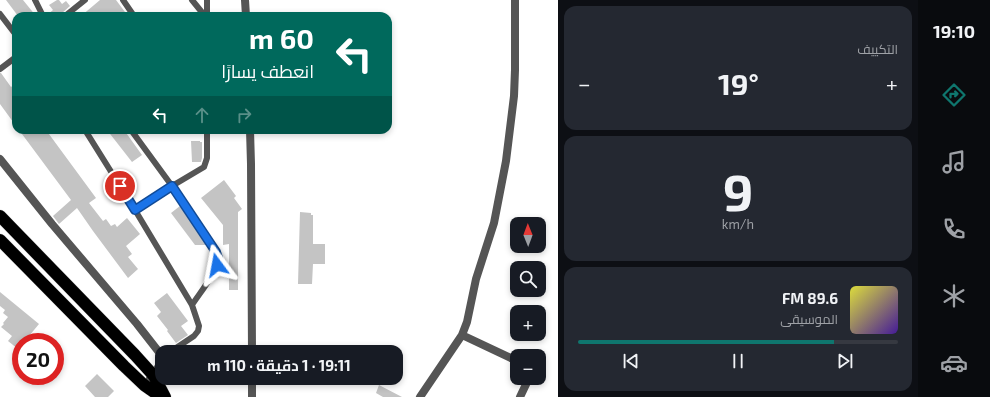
<!DOCTYPE html>
<html lang="ar">
<meta charset="utf-8">
<style>
:root{--surface:#171b24;--page:#242831;--text:#f1f3f6;--muted:#9ea1a6;--line:#363941;--accent:#0f766e}
body{margin:0;font-family:"Exo 2",Cairo,sans-serif;background:var(--page);color:var(--text);direction:rtl;height:100vh;display:flex;flex-direction:column;font-size:15px;white-space:nowrap}
*{box-sizing:border-box;margin:0}
p{font-size:13px;color:var(--muted)}
.icon{flex:none;width:22px;height:22px;fill:none;stroke:currentColor;stroke-width:2;stroke-linecap:round;stroke-linejoin:round}
.map{position:relative;flex:1;overflow:hidden;direction:ltr}
.drawer{display:flex;flex-direction:column;gap:6px;padding:6px;background:#0d0f14;width:360px}
.drawer>*{flex:none}
.guide{position:absolute;left:12px;top:12px;width:380px;height:122px;border-radius:12px;box-shadow:0 2px 6px #0003;direction:rtl;background:#00695c;color:#fff;overflow:hidden}
.needle{width:26px;rotate:359deg}
.tools{position:absolute;left:510px;top:217px;display:grid;gap:8px}
.tools a{display:grid;place-items:center;width:36px;height:36px;border-radius:8px;background:var(--surface);box-shadow:0 2px 6px #0003;font-size:20px}
.speed{position:absolute;left:12px;top:333px;display:flex;gap:8px;font-size:20px;font-weight:700;text-align:center}
.speed>*{display:grid;place-content:center;width:52px;height:52px;border-radius:50%;background:var(--surface);box-shadow:0 2px 6px #0003;line-height:1}
.speed .limit{border:6px solid #d22;background:#fff;color:#111}
.pin{position:absolute;display:grid;place-items:center;width:34px;height:34px;color:#fff;margin:-17px;border:2px solid #fff;border-radius:50%;box-shadow:0 1px 4px #0007}
.me{position:absolute;width:44px;margin:-22px;rotate:347deg;stroke-linejoin:round;filter:drop-shadow(0 0 3px #0008)}
.turn{display:flex;align-items:center;gap:14px;height:84px;padding:0 12px;font-size:18px}
.turn .icon{width:52px;height:52px;stroke-width:2.5}
.turn b{display:block;font-size:28px;line-height:34px}
.lanes{display:flex;align-items:center;height:38px;padding:0 12px;background:#0003;justify-content:center;gap:20px;direction:ltr}
.lanes .off{opacity:.35}
.big{font-size:30px;font-weight:700;line-height:1.1}
.drawer .widget{flex:1;display:flex;flex-direction:column;justify-content:center;gap:6px;min-width:0;padding:0 14px;border-radius:12px;background:var(--page)}
.drawer .dial{align-items:center;gap:0}
.dial b{font-size:52px;line-height:1}
.song{display:flex;align-items:center;gap:12px}
.cover{width:48px;height:48px;border-radius:6px;background:linear-gradient(135deg,hsl(60 70% 55%),hsl(260 70% 35%))}
.played{height:4px;border-radius:2px;background:linear-gradient(90deg,var(--accent) 80%,var(--line) 80%)}
.keys{display:flex;justify-content:space-around;direction:ltr}
.heat{display:flex;justify-content:space-between;align-items:center;font-size:22px;direction:ltr}
.trip{position:absolute;left:155px;top:345px;width:248px;height:40px;border-radius:12px;background:var(--surface);box-shadow:0 2px 6px #0003;font-weight:700;line-height:40px;text-align:center;direction:rtl}
main{display:flex;flex:1;min-height:0}
.dock{display:flex;flex-direction:column;width:72px;justify-content:space-around;align-items:center;background:#090b0e;color:var(--muted)}
.dock .icon{width:28px;height:28px}
.dock .active{color:var(--accent)}
.dock b{font-size:18px;color:var(--text)}
.map>svg:first-child{display:block}
</style>
<main>
<nav class="dock">
<b>19:10</b>
<svg class="icon active" aria-label="directions" viewBox="0 0 24 24"><path d="M12 3l9 9-9 9-9-9zM9 14v-3h6M13 9l2 2-2 2"/></svg>
<svg class="icon" aria-label="music" viewBox="0 0 24 24"><path d="M9 18V5l10-2v13"/><circle cx="6" cy="18" r="3"/><circle cx="16" cy="16" r="3"/></svg>
<svg class="icon" aria-label="phone" viewBox="0 0 24 24"><path d="M5 4h4l2 5-3 2q2 4 5 5l2-3 5 2v4C11 20 4 13 5 4z"/></svg>
<svg class="icon" aria-label="climate" viewBox="0 0 24 24"><path d="M12 3v18M4 7l16 10M4 17L20 7"/></svg>
<svg class="icon" aria-label="car" viewBox="0 0 24 24"><path d="M5 17H2v-5l4-1 3-4h7l3 4 3 1v5h-3M9 17h6M6 11h13"/><circle cx="7" cy="17" r="2"/><circle cx="17" cy="17" r="2"/></svg>
</nav>
<section class="drawer">
<div class="widget"><p>التكييف</p>
<div class="heat"><a>−</a><b class="big">19°</b><a>+</a></div>
</div>
<div class="widget dial"><b>9</b><p>km/h</p></div>
<div class="widget">
<div class="song"><i class="cover"></i><div><b>89.6 FM</b><p>الموسيقى</p></div></div>
<div class="played"></div>
<div class="keys"><svg class="icon" aria-label="previous" viewBox="0 0 24 24"><path d="M18 5L8 12l10 7zM5 5v14"/></svg><svg class="icon" aria-label="pause" viewBox="0 0 24 24"><path d="M8 5v14M16 5v14"/></svg><svg class="icon" aria-label="next" viewBox="0 0 24 24"><path d="M6 5l10 7-10 7zM19 5v14"/></svg></div>
</div>
</section>
<div class="map">
<svg width="558" height="397" viewBox="0 0 558 397">
<rect width="100%" height="100%" fill="#fff"/>
<path fill="#c4c4c4" d="M 6,0 L 23,0 L 36,16 L 18,16 Z
M 57,0 L 59,0 L 62,4 L 66,1 L 70,6 L 62,13 L 61,16 L 47,16 L 47,15 L 53,10 L 49,5 Z
M 100,0 L 116,0 L 128,16 L 81,16 Z
M 0,73 L 1,73 L 11,87 L 16,83 L 16,126 L 0,104 Z
M 19,130 L 46,130 L 96,198 L 89,203 L 103,221 L 106,219 L 111,226 L 115,224 L 117,227 L 127,218 L 140,234 L 126,246 L 132,254 L 128,257 L 138,269 L 128,278 L 93,231 L 77,208 L 59,224 L 53,216 L 71,200 Z
M 107,130 L 124,130 L 142,155 L 132,162 Z
M 191,141 L 200,141 L 200,142 L 202,142 L 202,158 L 201,162 L 192,162 Z
M 224,180 L 236,196 L 234,198 L 242,209 L 238,212 L 238,290 L 229,290 L 229,244 L 223,245 L 223,225 L 201,198 Z
M 180,206 L 206,245 L 195,245 L 171,213 Z
M 300,212 L 311,213 L 311,215 L 313,215 L 313,244 L 325,244 L 325,264 L 313,264 L 312,284 L 298,284 Z
M 0,292 L 39,324 L 24,342 L 21,342 L 21,346 L 18,349 L 8,341 L 12,336 L 1,327 L 4,324 L 3,323 L 8,317 L 3,313 L 5,310 L 0,306 Z
M 167,293 L 188,321 L 181,326 L 188,335 L 176,343 L 167,331 L 168,330 L 157,316 L 161,312 L 154,303 Z
M 97,374 L 114,391 L 108,397 L 95,397 L 85,386 Z
M 379,385 L 402,397 L 383,397 L 376,393 Z"/>
<g fill="none" stroke-linecap="round" stroke-linejoin="round">
<defs>
<path id="highway" d="M 0,216 L 135,355 L 154,376 L 165,397
M 0,240 L 124,366 L 144,385 L 161,397"/>
</defs>
<use href="#highway" stroke="#dbdbdb" stroke-width="13"/>
<path stroke="#555" stroke-width="6" d="M 35,0 L 43,16
M 123,0 L 134,16
M 192,0 L 205,16
M 207,0 L 207,16
M 0,14 L 16,35
M 65,16 L 85,0
M 0,69 L 16,57
M 85,130 L 135,210 L 192,305 L 199,326 L 198,331 L 194,336 L 170,352
M 131,130 L 172,186 L 216,252 C 217,256 218,259 217,264 C 214,276 199,294 192,305
M 135,210 L 172,186 L 204,167 L 207,158 L 207,130"/>
<path stroke="#555" stroke-width="8" d="M 245,0 L 246,16
M 250,130 L 251,164 L 252,352
M 0,159 L 52,224 L 137,324 L 162,356
M 462,335 L 517,361
M 252,378 L 252,397
M 150,379 L 154,376 L 162,359
M 420,397 L 462,335 L 467,322 L 476,279 L 494,223 L 506,161 L 514,96 L 515,70 L 515,0
M 520,397 L 529,378"/>
<use href="#highway" stroke="#000" stroke-width="12"/>
</g>
<g fill="none" stroke-linecap="round" stroke-linejoin="round">
<defs>
<path id="route" d="M 120,186 L 135,210 L 172,186 L 216,252 L 218,258 L 217,265"/>
</defs>
<use href="#route" stroke="#114b97" stroke-width="10"/>
<use href="#route" stroke="#1a73e8" stroke-width="7"/>
</g>
</svg>
<div class="tools">
<a><svg class="needle" viewBox="-14 -14 28 28"><path d="M0-13l5 13h-10z" fill="#e53935"/><path d="M0 13l5-13h-10z" fill="#9ea1a6"/></svg></a>
<a><svg class="icon" aria-label="search" viewBox="0 0 24 24"><circle cx="10" cy="10" r="6"/><path d="M15 15l6 6"/></svg></a>
<a>+</a>
<a>−</a>
</div>
<div class="speed"><div class="limit">20</div></div>
<div class="pin" style="left:120px;top:186px;background:#d93025"><svg class="icon" aria-label="arrive" viewBox="0 0 24 24"><path d="M6 21V4h12l-3 4 3 4H6"/></svg></div>
<svg class="me" style="left:217px;top:265px" viewBox="-20 -20 40 40"><path d="M0-17L14 15 0 8-14 15z" fill="#1a73e8" stroke="#fff" stroke-width="4"/></svg>
<div class="trip">19:11 · 1 دقيقة · 110 m</div>
<div class="guide">
<div class="turn"><svg class="icon" aria-label="left" viewBox="0 0 24 24"><path d="M17 20v-9H6M10 6l-5 5 5 5"/></svg><div><b>60 m</b>انعطف يسارًا</div></div>
<div class="lanes"><svg class="icon" aria-label="left" viewBox="0 0 24 24"><path d="M17 20v-9H6M10 6l-5 5 5 5"/></svg><svg class="icon off" aria-label="ahead" viewBox="0 0 24 24"><path d="M12 20V5M6 11l6-6 6 6"/></svg><svg class="icon off" aria-label="right" viewBox="0 0 24 24"><path d="M7 20v-9h11M14 6l5 5-5 5"/></svg></div>
</div>
</div>
</main>
